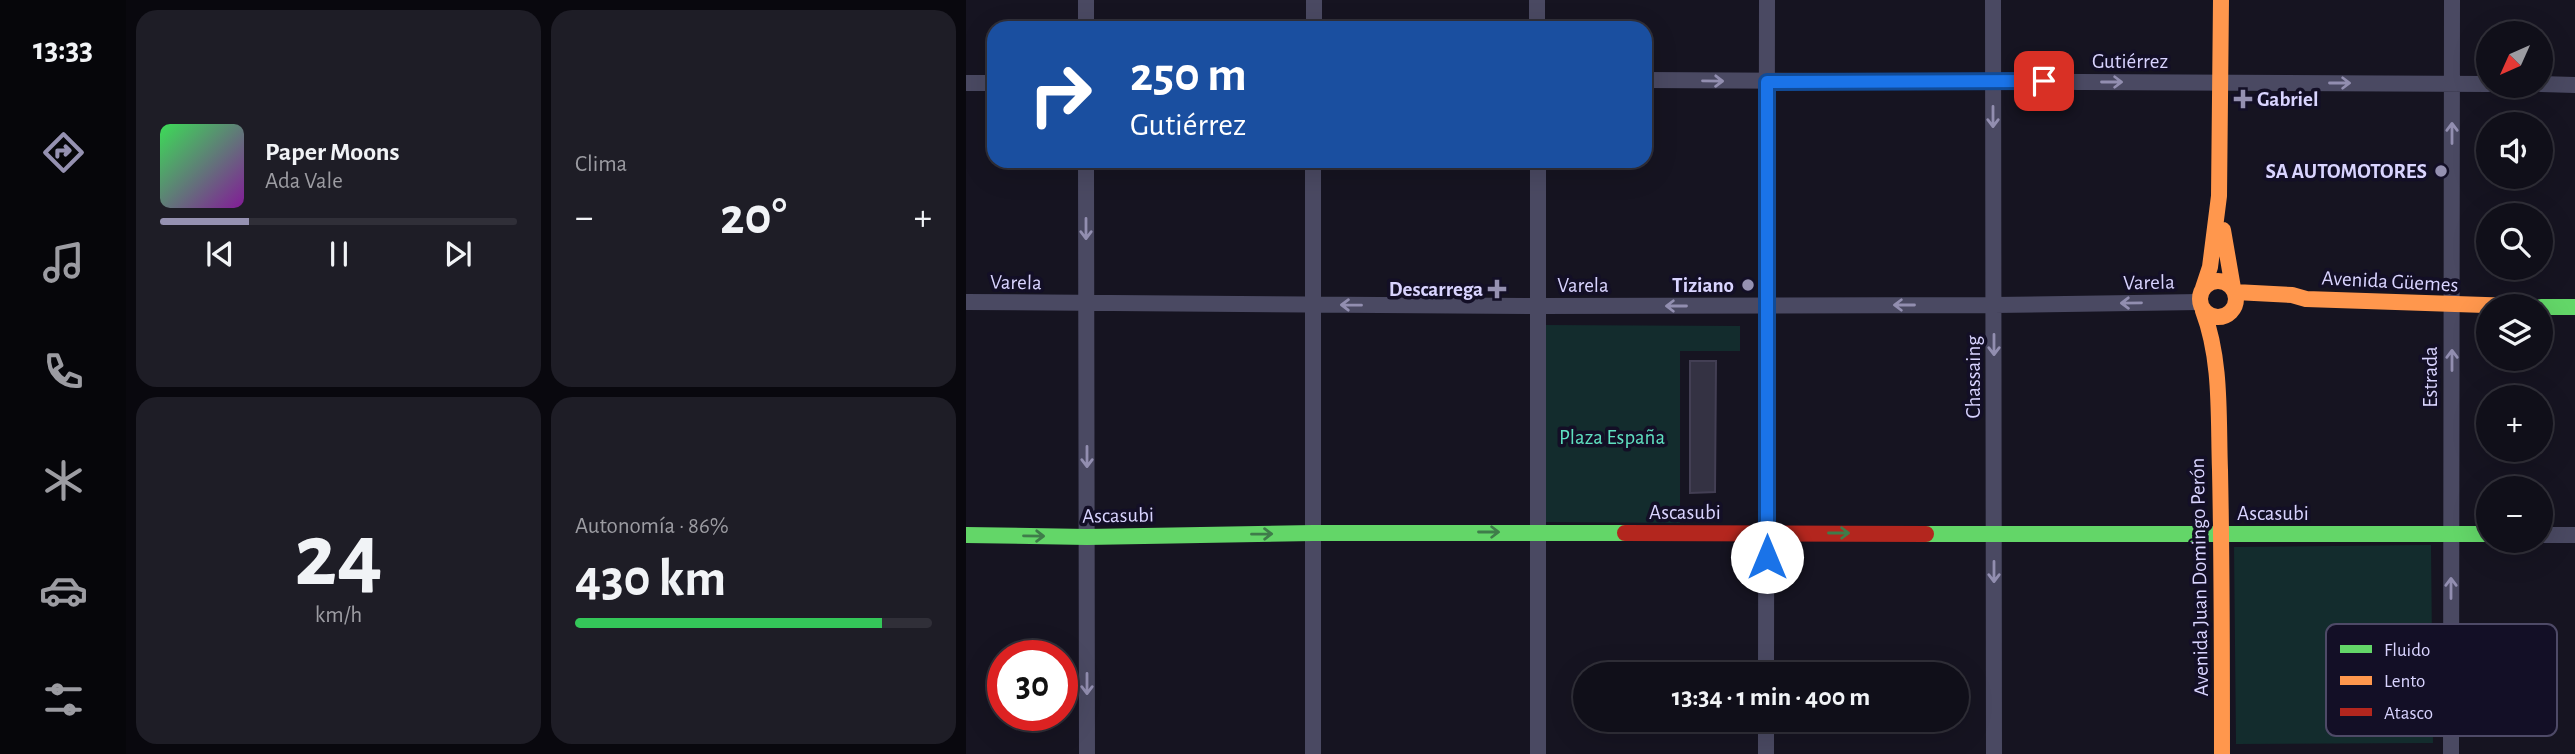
<!DOCTYPE html>
<html lang="es">
<meta charset="utf-8">
<style>
:root{--surface:#100f19;--page:#1e1d26;--text:#f1f3f6;--muted:#9c9ca2;--line:#302f38;--accent:#9591b1}
body{margin:0;font-family:"Alegreya Sans",sans-serif;background:var(--page);color:var(--text);height:100vh;display:flex;flex-direction:column;font-size:26px;white-space:nowrap}
*{box-sizing:border-box;margin:0}
p{font-size:23px;color:var(--muted)}
.icon{flex:none;width:38px;height:38px;fill:none;stroke:currentColor;stroke-width:2;stroke-linecap:round;stroke-linejoin:round}
.map{position:relative;flex:1;overflow:hidden}
.sheet{display:flex;flex-direction:column;gap:10px;padding:10px;background:#09080e;width:840px}
.sheet>*{flex:none}
.banner{position:absolute;left:21px;top:21px;width:665px;height:147px;border-radius:21px;box-shadow:0 7px 28px #0002,0 0 0 2px var(--line);background:#1a4fa0;color:#fff;overflow:hidden}
.needle{width:46px;rotate:225deg}
.fabs{position:absolute;left:1510px;top:21px;display:grid;gap:14px}
.fabs a{display:grid;place-items:center;width:77px;height:77px;border-radius:50%;background:var(--surface);box-shadow:0 7px 28px #0002,0 0 0 2px var(--line);font-size:35px}
.speed{position:absolute;left:21px;top:640px;display:flex;gap:14px;font-size:35px;font-weight:700;text-align:center}
.speed>*{display:grid;place-content:center;width:91px;height:91px;border-radius:50%;background:var(--surface);box-shadow:0 7px 28px #0002,0 0 0 2px var(--line);line-height:1}
.speed .limit{border:10px solid #d22;background:#fff;color:#111}
.pin{position:absolute;display:grid;place-items:center;width:60px;height:60px;color:#fff;margin:-30px;border-radius:14px;box-shadow:0 4px 10px #0006}
.me{position:absolute;width:77px;margin:-38px;rotate:0deg;stroke-linejoin:round;filter:drop-shadow(0 0 5px #0008)}
.turn{display:flex;align-items:center;gap:24px;height:147px;padding:0 28px;font-size:32px}
.turn .icon{width:91px;height:91px;stroke-width:2.5}
.turn b{display:block;font-size:49px;line-height:60px}
.big{font-size:52px;font-weight:700;line-height:1.1}
.sheet .tile{flex:1;display:flex;flex-direction:column;justify-content:center;gap:10px;min-width:0;padding:0 24px;border-radius:21px;background:var(--page)}
.sheet .dial{align-items:center;gap:0}
.dial b{font-size:91px;line-height:1}
.song{display:flex;align-items:center;gap:21px}
.cover{width:84px;height:84px;border-radius:10px;background:linear-gradient(135deg,hsl(130 70% 55%),hsl(290 70% 35%))}
.played{height:7px;border-radius:4px;background:linear-gradient(90deg,var(--accent) 25%,var(--line) 25%)}
.keys{display:flex;justify-content:space-around;direction:ltr}
.heat{display:flex;justify-content:space-between;align-items:center;font-size:38px;direction:ltr}
.charge{height:10px;border-radius:5px;background:linear-gradient(90deg,#34c759 86%,var(--line) 0)}
.sheet .tiles{flex:1;display:grid;gap:10px;grid-template-columns:repeat(2,1fr)}
.trip{position:absolute;left:607px;top:662px;width:396px;height:70px;border-radius:35px;background:var(--surface);box-shadow:0 7px 28px #0002,0 0 0 2px var(--line);font-weight:700;line-height:70px;text-align:center}
main{display:flex;flex:1;min-height:0}
.tab-bar{display:flex;flex-direction:column;width:126px;justify-content:space-around;align-items:center;background:#06060a;color:var(--muted)}
.tab-bar .icon{width:49px;height:49px}
.tab-bar .active{color:var(--accent)}
.tab-bar b{font-size:32px;color:var(--text)}
.map>svg:first-child{display:block}
</style>
<main>
<nav class="tab-bar">
<b>13:33</b>
<svg class="icon active" aria-label="directions" viewBox="0 0 24 24"><path d="M12 3l9 9-9 9-9-9zM9 14v-3h6M13 9l2 2-2 2"/></svg>
<svg class="icon" aria-label="music" viewBox="0 0 24 24"><path d="M9 18V5l10-2v13"/><circle cx="6" cy="18" r="3"/><circle cx="16" cy="16" r="3"/></svg>
<svg class="icon" aria-label="phone" viewBox="0 0 24 24"><path d="M5 4h4l2 5-3 2q2 4 5 5l2-3 5 2v4C11 20 4 13 5 4z"/></svg>
<svg class="icon" aria-label="climate" viewBox="0 0 24 24"><path d="M12 3v18M4 7l16 10M4 17L20 7"/></svg>
<svg class="icon" aria-label="car" viewBox="0 0 24 24"><path d="M5 17H2v-5l4-1 3-4h7l3 4 3 1v5h-3M9 17h6M6 11h13"/><circle cx="7" cy="17" r="2"/><circle cx="17" cy="17" r="2"/></svg>
<svg class="icon" aria-label="filters" viewBox="0 0 24 24"><path d="M4 7h16M4 17h16"/><circle cx="9" cy="7" r="2"/><circle cx="15" cy="17" r="2"/></svg>
</nav>
<section class="sheet">
<div class="tiles">
<div class="tile">
<div class="song"><i class="cover"></i><div><b>Paper Moons</b><p>Ada Vale</p></div></div>
<div class="played"></div>
<div class="keys"><svg class="icon" aria-label="previous" viewBox="0 0 24 24"><path d="M18 5L8 12l10 7zM5 5v14"/></svg><svg class="icon" aria-label="pause" viewBox="0 0 24 24"><path d="M8 5v14M16 5v14"/></svg><svg class="icon" aria-label="next" viewBox="0 0 24 24"><path d="M6 5l10 7-10 7zM19 5v14"/></svg></div>
</div>
<div class="tile"><p>Clima</p>
<div class="heat"><a>−</a><b class="big">20°</b><a>+</a></div>
</div>
<div class="tile dial"><b>24</b><p>km/h</p></div>
<div class="tile"><p>Autonomía · 86%</p><b class="big">430 km</b><div class="charge"></div></div>
</div>
</section>
<div class="map">
<svg width="1609" height="754" viewBox="0 0 1609 754">
<rect width="100%" height="100%" fill="#161421"/>
<path fill="#132c2d" d="M 579,325 L 774,326 L 774,351 L 714,351 L 714,523 L 579,522 Z
M 1465,545 L 1467,743 L 1270,744 L 1268,547 Z"/>
<path fill="#343243" stroke="#433f54" stroke-width="2" d="M 724,361 L 750,361 L 749,492 L 724,493 Z"/>
<g fill="none" stroke-linecap="round" stroke-linejoin="round">
<path stroke="#4a4962" stroke-width="16" d="M 120,0 L 120,28
M 571,0 L 571,28
M 1027,0 L 1028,754
M 348,28 L 348,0
M 679,80 L 1522,84
M 0,83 L 28,83
M 1575,84 L 1609,85
M 120,161 L 121,754
M 572,161 L 572,754
M 0,302 L 572,306 L 1028,305 L 1234,302
M 1575,535 L 1609,535
M 800,674 L 801,0
M 347,754 L 347,161
M 800,754 L 800,719
M 1485,754 L 1486,0"/>
<path stroke="#63d668" stroke-width="16" d="M 1575,307 L 1609,307
M 960,534 L 1522,534
M 0,535 L 121,537 L 347,533 L 659,533"/>
<path stroke="#ff974d" stroke-width="16" d="M 1257,230 L 1267,288
M1234 299a18 18 0 1 1 36 0a18 18 0 1 1-36 0Z
M 1237,288 L 1244,267 L 1253,196 L 1255,0
M 1269,292 L 1326,295 L 1340,299 L 1549,306
M 1237,311 C 1256,361 1252,418 1254,470 C 1256,565 1256,659 1256,754"/>
<path stroke="#b3261e" stroke-width="16" d="M 659,533 L 960,534"/>
</g>
<defs><path id="oneway-shaft" d="M-6 0H5M1.5-3L5.5 0L1.5 3" fill="none" stroke-width="1.6" stroke-linecap="round" stroke-linejoin="round" transform="scale(1.75)"/></defs>
<g stroke="#928eb0">
<use href="#oneway-shaft" transform="translate(747 81) rotate(1)"/>
<use href="#oneway-shaft" transform="translate(1146 82)"/>
<use href="#oneway-shaft" transform="translate(1374 83)"/>
<use href="#oneway-shaft" transform="translate(1027 117) rotate(90)"/>
<use href="#oneway-shaft" transform="translate(1486 133) rotate(-90)"/>
<use href="#oneway-shaft" transform="translate(120 229) rotate(90)"/>
<use href="#oneway-shaft" transform="translate(1165 303) rotate(179)"/>
<use href="#oneway-shaft" transform="translate(385 305) rotate(-179)"/>
<use href="#oneway-shaft" transform="translate(938 305) rotate(180)"/>
<use href="#oneway-shaft" transform="translate(710 306) rotate(180)"/>
<use href="#oneway-shaft" transform="translate(1028 345) rotate(90)"/>
<use href="#oneway-shaft" transform="translate(1486 360) rotate(-90)"/>
<use href="#oneway-shaft" transform="translate(121 457) rotate(90)"/>
<use href="#oneway-shaft" transform="translate(1028 572) rotate(90)"/>
<use href="#oneway-shaft" transform="translate(1485 588) rotate(-90)"/>
<use href="#oneway-shaft" transform="translate(121 684) rotate(90)"/>
</g>
<g stroke="#3f7c4a">
<use href="#oneway-shaft" transform="translate(523 532)"/>
<use href="#oneway-shaft" transform="translate(873 533)"/>
<use href="#oneway-shaft" transform="translate(296 534) rotate(-1)"/>
<use href="#oneway-shaft" transform="translate(68 536) rotate(1)"/>
</g>
<g fill="none" stroke-linecap="round" stroke-linejoin="round">
<defs>
<path id="route" d="M 801,557 L 801,82 L 1078,81"/>
</defs>
<use href="#route" stroke="#114b97" stroke-width="18"/>
<use href="#route" stroke="#1a73e8" stroke-width="12"/>
</g>
<g fill="#9591b1" stroke="#130f26" stroke-width="2.5">
<path d="M1273.5 88.5h7v7h7v7h-7v7h-7v-7h-7v-7h7z"/>
<circle cx="1475" cy="171" r="7"/>
<circle cx="782" cy="285" r="7"/>
<path d="M527.5 278.5h7v7h7v7h-7v7h-7v-7h-7v-7h7z"/>
</g>
<g text-anchor="middle" stroke-width="7" stroke-linejoin="round" paint-order="stroke">
<g font-size="21" fill="#d9d4ff" stroke="#130f26">
<text x="1164" y="68">Gutiérrez</text>
<text transform="translate(1424 281) rotate(3)" y="7">Avenida Güemes</text>
<text transform="translate(50 282) rotate(1)" y="7">Varela</text>
<text transform="translate(1183 282) rotate(-1)" y="7">Varela</text>
<text x="617" y="292">Varela</text>
<text transform="translate(1007 377) rotate(-90)" y="7">Chassaing</text>
<text transform="translate(1464 377) rotate(-90)" y="7">Estrada</text>
<text x="719" y="519">Ascasubi</text>
<text x="1307" y="520">Ascasubi</text>
<text transform="translate(152 515) rotate(-1)" y="7">Ascasubi</text>
<text transform="translate(1233 577) rotate(-91)" y="7">Avenida Juan Domingo Perón</text>
</g>
<g font-size="21" font-weight="bold" fill="#d9d4ff" stroke="#130f26" text-anchor="end">
<text x="1291" y="106" text-anchor="start">Gabriel</text>
<text x="1461" y="178">SA AUTOMOTORES</text>
<text x="768" y="292">Tiziano</text>
<text x="517" y="296">Descarrega</text>
</g>
<g font-size="21" fill="#5fe0c0" stroke="#130f26">
<text x="646" y="444">Plaza España</text>
</g>
</g>
<rect x="1360" y="624" width="231" height="112" rx="10" fill="#130f26" stroke="#4e4a67" stroke-width="2"/>
<rect x="1374" y="645" width="32" height="8" fill="#63d668"/>
<rect x="1374" y="676" width="32" height="9" fill="#ff974d"/>
<rect x="1374" y="708" width="32" height="8" fill="#b3261e"/>
<g font-size="19" fill="#d9d4ff">
<text x="1418" y="656">Fluido</text>
<text x="1418" y="687">Lento</text>
<text x="1418" y="719">Atasco</text>
</g>
</svg>
<div class="fabs">
<a><svg class="needle" viewBox="-14 -14 28 28"><path d="M0-13l5 13h-10z" fill="#e53935"/><path d="M0 13l5-13h-10z" fill="#9c9ca2"/></svg></a>
<a><svg class="icon" aria-label="sound" viewBox="0 0 24 24"><path d="M4 9h4l5-4v14l-5-4H4zM17 9q2 3 0 6"/></svg></a>
<a><svg class="icon" aria-label="search" viewBox="0 0 24 24"><circle cx="10" cy="10" r="6"/><path d="M15 15l6 6"/></svg></a>
<a><svg class="icon" aria-label="layers" viewBox="0 0 24 24"><path d="M12 4l9 5-9 5-9-5zM3 14l9 5 9-5"/></svg></a>
<a>+</a>
<a>−</a>
</div>
<div class="speed"><div class="limit">30</div></div>
<div class="pin" style="left:1078px;top:81px;background:#d93025"><svg class="icon" aria-label="arrive" viewBox="0 0 24 24"><path d="M6 21V4h12l-3 4 3 4H6"/></svg></div>
<svg class="me" style="left:801px;top:557px" viewBox="-20 -20 40 40"><circle r="19" fill="#fff"/><path d="M0-13L10 11 0 6-10 11z" fill="#1a73e8"/></svg>
<div class="trip">13:34 · 1 min · 400 m</div>
<div class="banner">
<div class="turn"><svg class="icon" aria-label="right" viewBox="0 0 24 24"><path d="M7 20v-9h11M14 6l5 5-5 5"/></svg><div><b>250 m</b>Gutiérrez</div></div>
</div>
</div>
</main>
